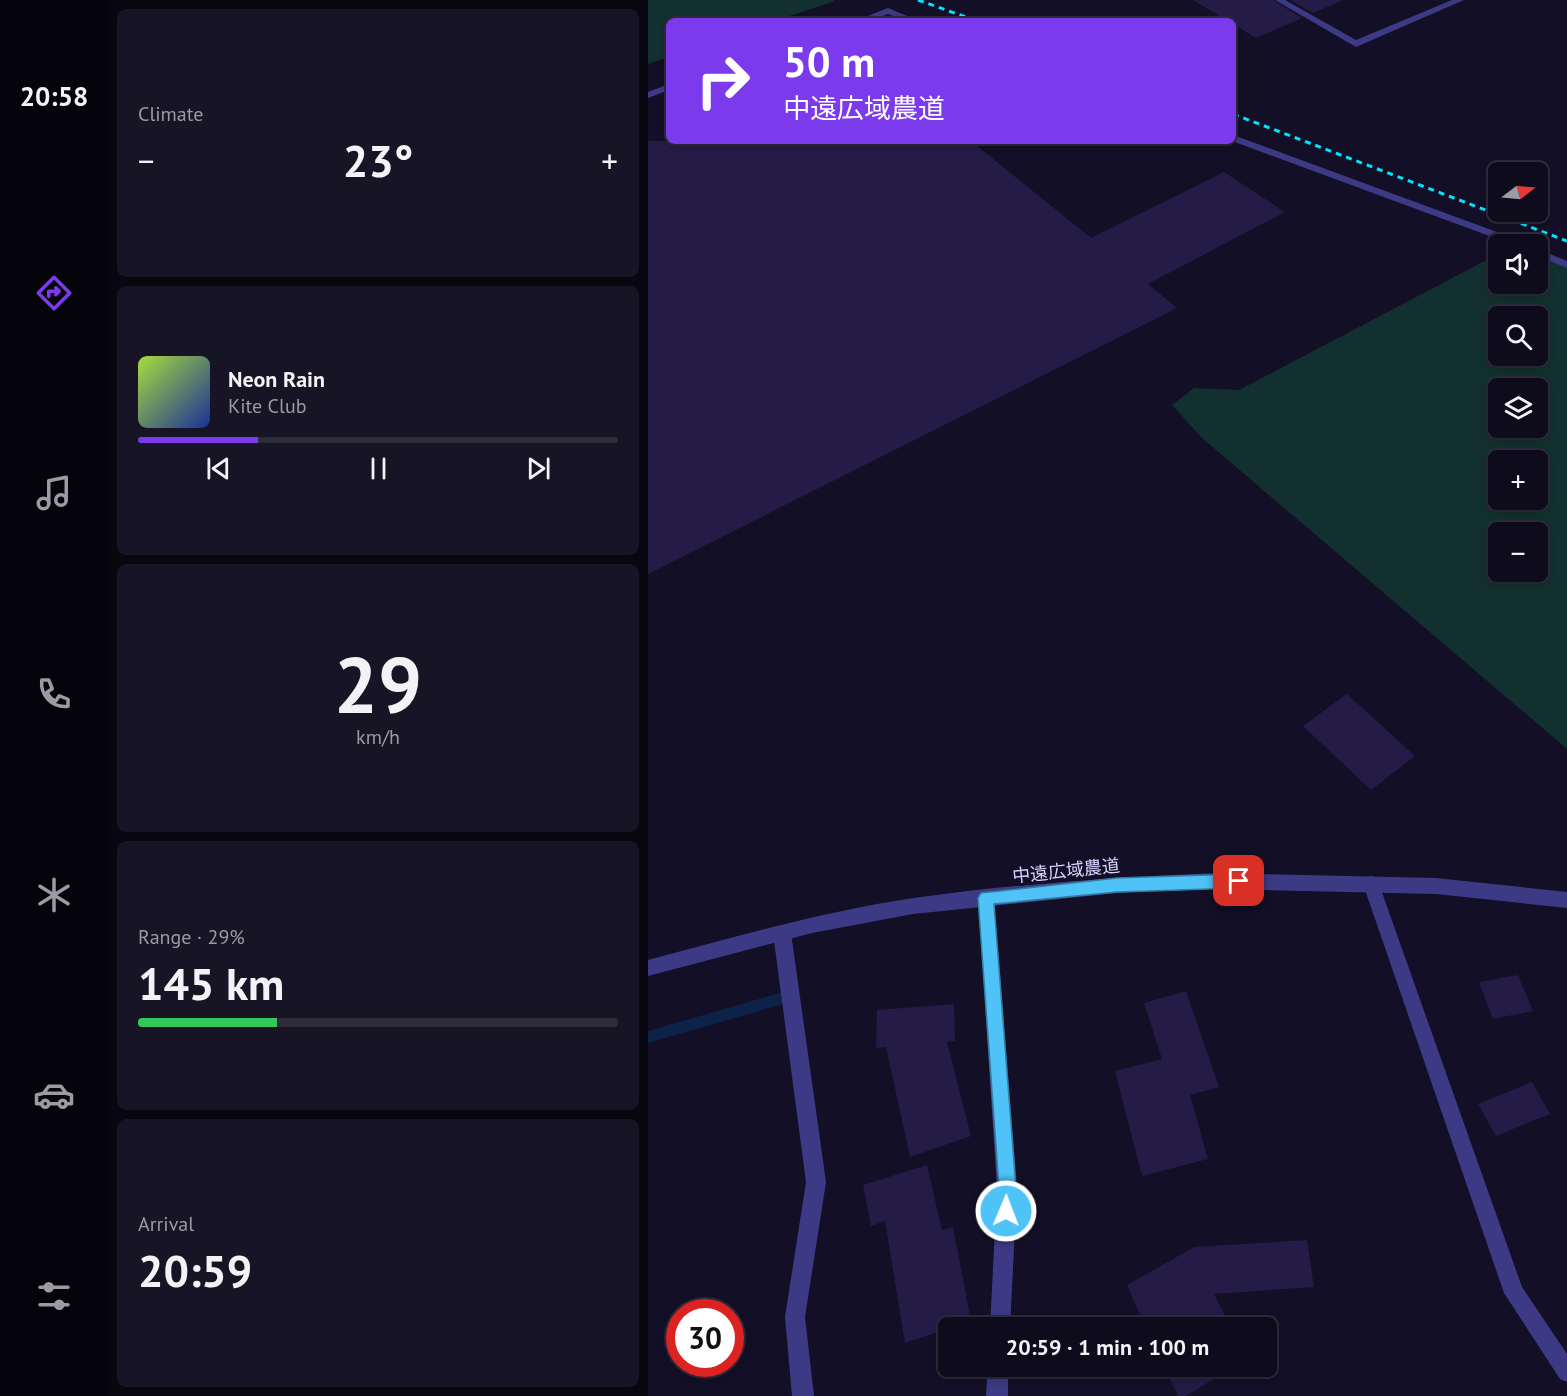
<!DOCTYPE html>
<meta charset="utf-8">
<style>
:root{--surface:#0e0b1c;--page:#171425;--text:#f1f3f6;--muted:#9b9ba3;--line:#2e2b3b;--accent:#7c3aed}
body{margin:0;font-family:"PT Sans","Noto Sans JP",sans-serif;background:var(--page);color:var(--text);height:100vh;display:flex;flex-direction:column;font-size:22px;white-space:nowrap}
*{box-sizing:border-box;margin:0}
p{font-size:20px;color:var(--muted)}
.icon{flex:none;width:33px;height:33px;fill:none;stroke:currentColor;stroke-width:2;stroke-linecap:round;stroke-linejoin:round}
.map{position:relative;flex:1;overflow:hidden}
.drawer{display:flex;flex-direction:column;gap:9px;padding:9px;background:#08060f;width:540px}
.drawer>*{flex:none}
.guide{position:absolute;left:18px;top:18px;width:570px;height:126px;border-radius:9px;box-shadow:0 3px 9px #0003,0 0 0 2px var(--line);background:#7c3aed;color:#fff;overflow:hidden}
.needle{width:39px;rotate:74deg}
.buttons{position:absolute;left:840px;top:162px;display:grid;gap:12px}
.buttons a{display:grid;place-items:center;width:60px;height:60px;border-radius:9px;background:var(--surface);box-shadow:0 3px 9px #0003,0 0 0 2px var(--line);font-size:30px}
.speed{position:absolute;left:18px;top:1299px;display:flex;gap:12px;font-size:30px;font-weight:700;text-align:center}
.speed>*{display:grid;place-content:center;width:78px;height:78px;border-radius:50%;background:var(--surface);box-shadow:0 3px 9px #0003,0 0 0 2px var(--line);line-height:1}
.speed .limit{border:9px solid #d22;background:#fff;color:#111}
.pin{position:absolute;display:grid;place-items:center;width:51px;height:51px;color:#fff;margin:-26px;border-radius:12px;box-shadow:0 3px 9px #0006}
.me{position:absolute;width:66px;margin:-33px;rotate:1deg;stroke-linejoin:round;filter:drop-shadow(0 0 4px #0008)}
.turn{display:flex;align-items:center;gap:21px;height:126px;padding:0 18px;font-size:27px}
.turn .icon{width:78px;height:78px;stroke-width:2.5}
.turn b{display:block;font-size:42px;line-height:51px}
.big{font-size:45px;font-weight:600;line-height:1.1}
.drawer .widget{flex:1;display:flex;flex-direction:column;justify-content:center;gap:9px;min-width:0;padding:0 21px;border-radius:9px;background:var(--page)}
.drawer .dial{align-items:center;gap:0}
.dial b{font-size:78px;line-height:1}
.song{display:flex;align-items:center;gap:18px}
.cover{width:72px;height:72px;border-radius:9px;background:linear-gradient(135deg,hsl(80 70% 55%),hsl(230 70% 35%))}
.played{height:6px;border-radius:3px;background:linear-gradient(90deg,var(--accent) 25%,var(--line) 25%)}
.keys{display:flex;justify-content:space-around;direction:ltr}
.heat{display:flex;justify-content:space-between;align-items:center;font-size:33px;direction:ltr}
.charge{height:9px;border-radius:4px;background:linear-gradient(90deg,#34c759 29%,var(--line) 0)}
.trip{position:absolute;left:290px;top:1317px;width:339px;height:60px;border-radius:9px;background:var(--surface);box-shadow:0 3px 9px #0003,0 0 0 2px var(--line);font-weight:600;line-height:60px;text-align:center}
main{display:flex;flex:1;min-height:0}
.menu{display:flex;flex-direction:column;width:108px;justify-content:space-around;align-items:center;background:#06040b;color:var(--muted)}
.menu .icon{width:42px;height:42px}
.menu .active{color:var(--accent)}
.menu b{font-size:27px;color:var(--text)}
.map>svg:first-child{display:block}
</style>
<main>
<nav class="menu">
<b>20:58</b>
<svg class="icon active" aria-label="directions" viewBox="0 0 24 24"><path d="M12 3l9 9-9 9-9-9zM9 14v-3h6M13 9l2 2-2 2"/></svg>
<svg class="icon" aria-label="music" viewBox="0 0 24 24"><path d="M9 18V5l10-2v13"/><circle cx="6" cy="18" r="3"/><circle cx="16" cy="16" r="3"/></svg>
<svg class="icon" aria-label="phone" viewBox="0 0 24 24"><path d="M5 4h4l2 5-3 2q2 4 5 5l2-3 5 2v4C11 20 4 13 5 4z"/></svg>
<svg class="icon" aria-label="climate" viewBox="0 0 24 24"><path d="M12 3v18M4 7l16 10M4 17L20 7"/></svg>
<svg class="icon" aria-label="car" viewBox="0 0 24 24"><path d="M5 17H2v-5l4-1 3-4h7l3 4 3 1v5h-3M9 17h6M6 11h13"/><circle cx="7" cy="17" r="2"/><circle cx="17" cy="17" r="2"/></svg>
<svg class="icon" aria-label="filters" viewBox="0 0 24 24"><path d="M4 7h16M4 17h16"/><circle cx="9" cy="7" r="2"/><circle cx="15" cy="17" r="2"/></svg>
</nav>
<section class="drawer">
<div class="widget"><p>Climate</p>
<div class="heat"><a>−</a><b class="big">23°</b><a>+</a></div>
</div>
<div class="widget">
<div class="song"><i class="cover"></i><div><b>Neon Rain</b><p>Kite Club</p></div></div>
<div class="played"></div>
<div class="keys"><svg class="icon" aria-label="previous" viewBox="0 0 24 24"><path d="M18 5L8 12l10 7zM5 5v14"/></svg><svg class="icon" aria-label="pause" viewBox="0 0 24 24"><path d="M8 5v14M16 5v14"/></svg><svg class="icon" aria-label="next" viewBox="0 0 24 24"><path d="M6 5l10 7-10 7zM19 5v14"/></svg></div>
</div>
<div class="widget dial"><b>29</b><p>km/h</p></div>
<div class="widget"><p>Range · 29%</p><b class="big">145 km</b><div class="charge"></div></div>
<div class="widget"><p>Arrival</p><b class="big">20:59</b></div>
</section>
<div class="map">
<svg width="919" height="1396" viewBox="0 0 919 1396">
<rect width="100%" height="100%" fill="#130f26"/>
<path fill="#12302f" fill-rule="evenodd" d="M 0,0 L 185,0 L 187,1 L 126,21 L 21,21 L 21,57 L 0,64 Z
M 890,253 L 919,266 L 919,749 L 554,438 L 524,405 L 546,388 L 591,390 L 850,254 L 850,284 L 890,284 ZM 850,316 L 890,316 L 890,356 L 850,356 ZM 850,388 L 890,388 L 890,428 L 850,428 ZM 850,460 L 890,460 L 890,500 L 850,500 ZM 850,532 L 890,532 L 890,572 L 850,572 Z"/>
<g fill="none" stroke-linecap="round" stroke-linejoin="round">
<path fill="#0c2248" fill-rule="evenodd" d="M 135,992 L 139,994 L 141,998 L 139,1002 L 135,1004 L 0,1043 L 0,1031 Z"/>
</g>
<path fill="#241b47" d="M 545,0 L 625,0 L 654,18 L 608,38 L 585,24 L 585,21 L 580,21 Z
M 642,0 L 695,0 L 665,13 Z
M 0,141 L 323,141 L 443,238 L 576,172 L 637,212 L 500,284 L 529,308 L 0,574 Z
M 699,694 L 767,756 L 723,790 L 655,726 Z
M 870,975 L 885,1011 L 845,1019 L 831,982 Z
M 538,991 L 571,1087 L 542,1095 L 560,1159 L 494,1176 L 467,1071 L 514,1059 L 496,1003 Z
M 306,1004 L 307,1041 L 299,1042 L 323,1136 L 262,1157 L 238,1047 L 228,1048 L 229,1010 Z
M 884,1082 L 902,1114 L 848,1136 L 830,1104 Z
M 279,1165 L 294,1230 L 305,1227 L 323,1321 L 257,1343 L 237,1221 L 223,1226 L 215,1185 Z
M 659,1240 L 666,1287 L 566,1294 L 583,1328 L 498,1328 L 479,1285 L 546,1247 Z
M 516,1366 L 587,1366 L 538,1396 L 530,1396 Z"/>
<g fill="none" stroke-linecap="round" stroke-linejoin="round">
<path fill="#3d3a85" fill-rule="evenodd" d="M 627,0 L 637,0 L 708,40 L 804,0 L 816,0 L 708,47 Z
M 240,8 L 271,21 L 258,21 L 240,14 L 221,21 L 207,21 Z
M 21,84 L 21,90 L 0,98 L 0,92 Z
M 585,135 L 876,242 L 878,244 L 863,244 L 584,141 Z
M 890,249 L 919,261 L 919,268 L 890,256 Z
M 723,876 L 729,879 L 731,884 L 874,1287 L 919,1354 L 919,1382 L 912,1379 L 856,1293 L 715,884 L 717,879 Z
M 338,890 L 344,893 L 346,898 L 369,1188 L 362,1328 L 342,1328 L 349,1188 L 330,898 L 332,893 Z
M 134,925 L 140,927 L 143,933 L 178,1182 L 157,1317 L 166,1396 L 144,1396 L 137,1317 L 158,1182 L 125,933 L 128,927 Z
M 340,1366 L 360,1366 L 360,1396 L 338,1396 Z"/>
<path fill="#3d3a85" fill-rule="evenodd" d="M 569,873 L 788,878 L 919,892 L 919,908 L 788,894 L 569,889 L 469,893 L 265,914 L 164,933 L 0,976 L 0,960 C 88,937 176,911 266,898 C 366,884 468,877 569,873 Z"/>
<path stroke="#00e5ff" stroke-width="3" stroke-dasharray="6 5" stroke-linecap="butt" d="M 270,0 L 329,21
M 585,114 L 919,241"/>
</g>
<path fill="#4fc3f7" stroke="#337fa1" stroke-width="1.5" d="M 591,874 L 596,876 L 598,881 L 596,886 L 591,888 L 469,892 L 346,904 L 368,1188 L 365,1218 L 358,1220 L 352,1218 L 349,1211 L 351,1188 L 330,898 L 333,893 L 469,878 Z"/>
<g text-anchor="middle" stroke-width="6" stroke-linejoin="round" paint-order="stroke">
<g font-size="18" fill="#d9d4ff" stroke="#130f26">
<text transform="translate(418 871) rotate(-6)" y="6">中遠広域農道</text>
</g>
</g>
</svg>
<div class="buttons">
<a><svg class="needle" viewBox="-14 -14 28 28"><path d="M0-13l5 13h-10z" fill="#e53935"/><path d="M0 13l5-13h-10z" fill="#9b9ba3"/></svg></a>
<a><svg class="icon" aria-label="sound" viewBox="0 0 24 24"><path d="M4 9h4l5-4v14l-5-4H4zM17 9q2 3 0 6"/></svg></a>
<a><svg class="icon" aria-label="search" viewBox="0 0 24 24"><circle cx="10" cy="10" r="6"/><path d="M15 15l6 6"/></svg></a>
<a><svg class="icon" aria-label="layers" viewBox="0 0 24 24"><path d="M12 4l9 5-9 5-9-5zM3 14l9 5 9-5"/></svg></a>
<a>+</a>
<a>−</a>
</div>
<div class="speed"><div class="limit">30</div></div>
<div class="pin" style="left:591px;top:881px;background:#d93025"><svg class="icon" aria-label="arrive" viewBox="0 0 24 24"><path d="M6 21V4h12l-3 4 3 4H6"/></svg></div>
<svg class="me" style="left:358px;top:1211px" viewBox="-20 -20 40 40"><circle r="17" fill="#4fc3f7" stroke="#fff" stroke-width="3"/><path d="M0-11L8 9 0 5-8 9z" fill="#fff"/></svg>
<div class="trip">20:59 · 1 min · 100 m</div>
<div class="guide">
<div class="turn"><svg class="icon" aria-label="right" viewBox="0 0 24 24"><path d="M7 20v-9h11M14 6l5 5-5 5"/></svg><div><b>50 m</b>中遠広域農道</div></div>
</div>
</div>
</main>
